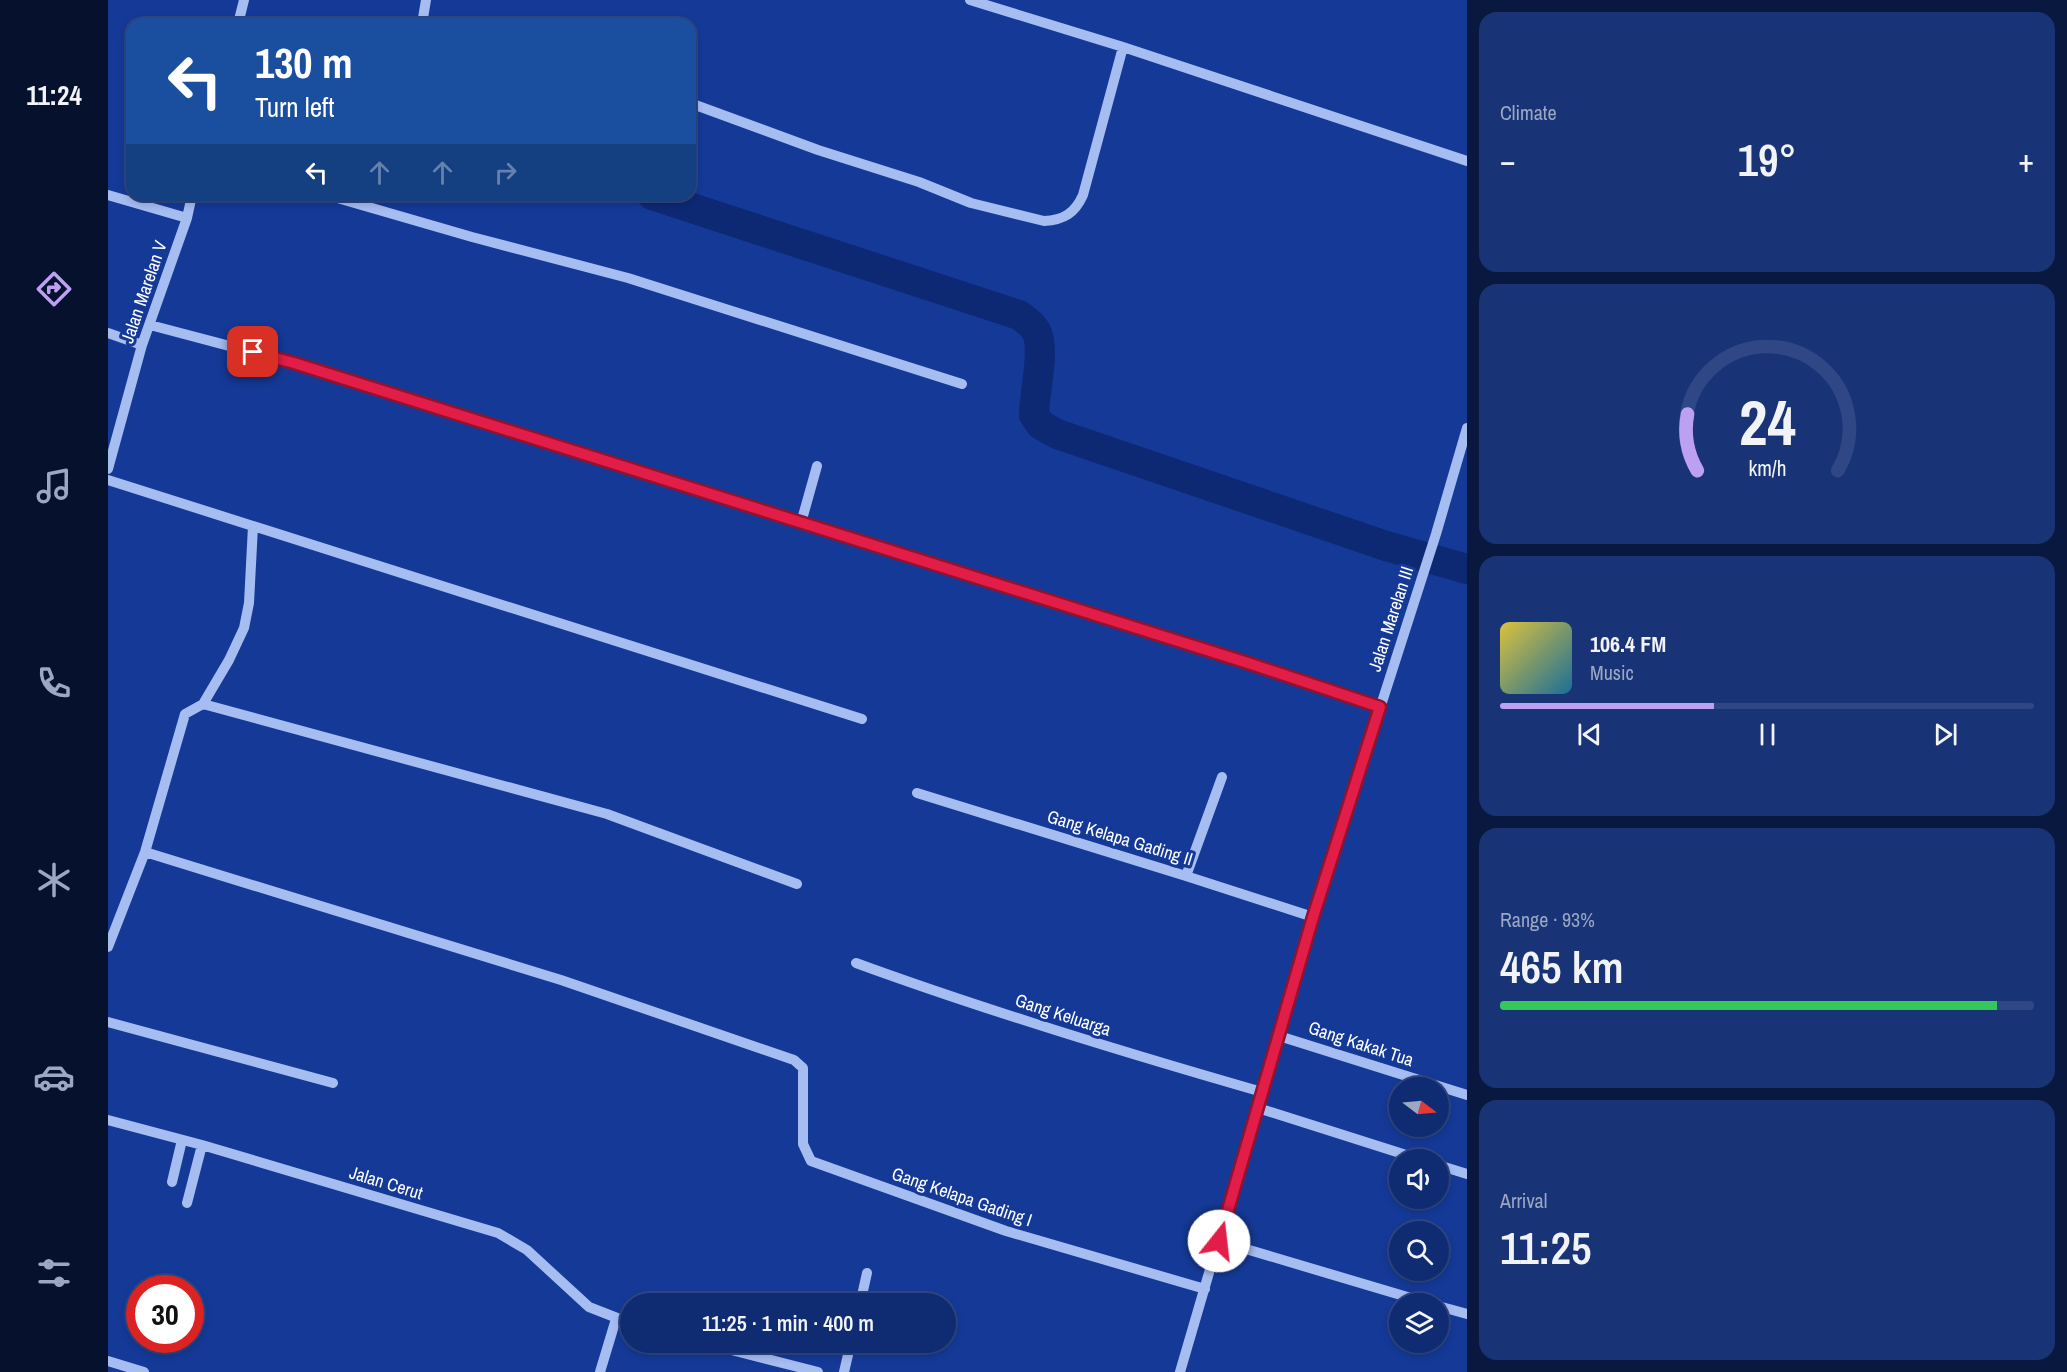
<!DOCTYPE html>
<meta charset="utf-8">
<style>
:root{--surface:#0f2b71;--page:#183376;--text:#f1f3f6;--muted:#9ba7c3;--line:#2f4784;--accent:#bca0f2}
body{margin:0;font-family:"Archivo Narrow",sans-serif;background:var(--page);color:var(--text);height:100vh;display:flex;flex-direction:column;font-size:22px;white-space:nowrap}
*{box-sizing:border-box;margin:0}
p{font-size:20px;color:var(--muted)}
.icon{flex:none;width:33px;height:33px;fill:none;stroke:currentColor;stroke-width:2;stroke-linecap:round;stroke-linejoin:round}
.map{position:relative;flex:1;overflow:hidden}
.details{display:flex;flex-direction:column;gap:12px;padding:12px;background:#08183e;width:600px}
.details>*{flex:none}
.top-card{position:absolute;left:18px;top:18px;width:570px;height:183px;border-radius:18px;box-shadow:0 3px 9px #0003,0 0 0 2px var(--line);background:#1a4fa0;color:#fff;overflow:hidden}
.needle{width:39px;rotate:106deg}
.fabs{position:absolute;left:1281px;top:1077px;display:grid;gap:12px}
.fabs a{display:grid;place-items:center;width:60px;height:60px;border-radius:50%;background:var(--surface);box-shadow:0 3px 9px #0003,0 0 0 2px var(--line);font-size:30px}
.speed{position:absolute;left:18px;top:1275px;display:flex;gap:12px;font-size:30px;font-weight:700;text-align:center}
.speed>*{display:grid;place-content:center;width:78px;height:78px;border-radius:50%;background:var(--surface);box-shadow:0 3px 9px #0003,0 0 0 2px var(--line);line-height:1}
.speed .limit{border:9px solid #d22;background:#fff;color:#111}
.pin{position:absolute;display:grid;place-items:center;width:51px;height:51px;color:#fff;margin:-26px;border-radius:12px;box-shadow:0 3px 9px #0006}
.me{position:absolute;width:66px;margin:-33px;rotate:16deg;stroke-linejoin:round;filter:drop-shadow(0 0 4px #0008)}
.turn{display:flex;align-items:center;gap:21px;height:126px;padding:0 30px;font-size:27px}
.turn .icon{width:78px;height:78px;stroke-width:2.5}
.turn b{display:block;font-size:42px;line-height:51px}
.lanes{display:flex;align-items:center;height:57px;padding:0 30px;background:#0003;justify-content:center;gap:30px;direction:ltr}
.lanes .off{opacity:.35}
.big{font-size:45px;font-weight:600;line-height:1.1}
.details .tile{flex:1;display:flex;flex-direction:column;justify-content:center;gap:9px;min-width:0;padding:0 21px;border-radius:18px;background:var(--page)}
.details .dial{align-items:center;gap:0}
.dial svg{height:156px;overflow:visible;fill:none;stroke:var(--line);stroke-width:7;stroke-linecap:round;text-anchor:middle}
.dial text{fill:var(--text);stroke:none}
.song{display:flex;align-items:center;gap:18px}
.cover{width:72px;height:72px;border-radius:9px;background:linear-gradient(135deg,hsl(50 70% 55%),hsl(200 70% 35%))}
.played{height:6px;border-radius:3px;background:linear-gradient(90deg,var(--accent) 40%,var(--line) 40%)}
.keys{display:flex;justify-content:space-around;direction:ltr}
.heat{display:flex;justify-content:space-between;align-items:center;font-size:33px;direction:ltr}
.charge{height:9px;border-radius:4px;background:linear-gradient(90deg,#34c759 93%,var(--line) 0)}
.trip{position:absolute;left:512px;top:1293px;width:336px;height:60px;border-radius:30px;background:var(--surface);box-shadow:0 3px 9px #0003,0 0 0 2px var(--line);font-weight:600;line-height:60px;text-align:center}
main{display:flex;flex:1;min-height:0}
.dock{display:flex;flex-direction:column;width:108px;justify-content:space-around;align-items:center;background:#06112d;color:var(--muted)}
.dock .icon{width:42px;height:42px}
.dock .selected{color:var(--accent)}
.dock b{font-size:27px;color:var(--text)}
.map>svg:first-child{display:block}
</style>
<main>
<nav class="dock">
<b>11:24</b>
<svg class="icon selected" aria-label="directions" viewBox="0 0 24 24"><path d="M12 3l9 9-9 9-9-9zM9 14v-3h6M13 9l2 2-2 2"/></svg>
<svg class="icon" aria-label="music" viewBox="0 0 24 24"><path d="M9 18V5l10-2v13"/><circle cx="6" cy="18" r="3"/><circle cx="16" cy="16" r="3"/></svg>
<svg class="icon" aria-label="phone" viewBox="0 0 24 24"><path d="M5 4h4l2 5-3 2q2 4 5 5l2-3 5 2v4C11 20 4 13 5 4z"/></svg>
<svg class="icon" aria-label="climate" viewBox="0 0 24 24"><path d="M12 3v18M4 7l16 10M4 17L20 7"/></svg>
<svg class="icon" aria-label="car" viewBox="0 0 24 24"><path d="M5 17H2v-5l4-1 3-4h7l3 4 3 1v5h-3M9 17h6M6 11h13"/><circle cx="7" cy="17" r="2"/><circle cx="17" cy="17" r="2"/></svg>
<svg class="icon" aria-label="filters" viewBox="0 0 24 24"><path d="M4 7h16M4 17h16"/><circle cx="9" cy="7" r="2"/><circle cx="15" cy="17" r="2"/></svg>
</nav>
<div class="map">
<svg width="1359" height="1372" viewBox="0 0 1359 1372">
<rect width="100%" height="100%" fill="#143997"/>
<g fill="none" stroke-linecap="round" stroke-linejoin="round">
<path stroke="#0d2974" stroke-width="30" d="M 544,195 L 911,315 C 917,319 924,324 928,331 C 938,348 926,393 926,415 L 933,425 L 949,434 L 1278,546 L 1359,569"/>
<path stroke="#a6bdf2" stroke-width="10" d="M 862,0 L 1015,47 L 1359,161
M 130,24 L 136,0
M 314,24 L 318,0
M 582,103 L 710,150 L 811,182 L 863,203 L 936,221 C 956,220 967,213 975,195 L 1015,47
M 0,195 L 79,218
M 219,195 L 364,237 L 520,278 L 854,384
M 42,325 L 186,363 L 1140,663 L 1272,707
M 0,333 L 34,345
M 0,469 L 34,345 L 79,218 L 84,195
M 0,480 L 754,719
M 693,523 L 709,466
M 95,704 L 499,814 L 689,884
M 809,793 L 1078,876 L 1205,917
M 37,852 L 453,980 L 686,1060 L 695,1068 L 695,1144 L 703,1161 L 898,1231 L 1097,1289
M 1078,876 L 1114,777
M 0,947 L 37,852 L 77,714 L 95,704 L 121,660 L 136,628 L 141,603 L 145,526
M 748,963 C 882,1012 1018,1053 1154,1092
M 0,1022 L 225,1083
M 1171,1036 L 1359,1095
M 1150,1108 L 1314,1160
M 0,1120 L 94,1145 L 390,1233 L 419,1250 L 481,1307 L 522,1323
M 1330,1165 L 1359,1174
M 64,1182 L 74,1140
M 79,1203 L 94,1145
M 1111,1241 L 1323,1304
M 752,1304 L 759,1273
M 1330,1306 L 1359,1314
M 592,1342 L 710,1372
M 0,1361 L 36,1372
M 492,1372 L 508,1319
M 736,1372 L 743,1342
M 1072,1372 L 1205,917 L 1328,534 L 1359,428"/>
</g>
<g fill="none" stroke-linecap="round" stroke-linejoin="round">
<defs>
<path id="route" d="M 145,352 L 186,363 L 1140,663 L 1272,707 L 1205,917 L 1111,1241"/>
</defs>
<use href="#route" stroke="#92132f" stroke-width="15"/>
<use href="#route" stroke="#e11d48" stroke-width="10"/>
</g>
<g text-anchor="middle" stroke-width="6" stroke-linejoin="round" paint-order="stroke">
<g font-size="18" fill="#fff" stroke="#143997">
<text transform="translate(36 292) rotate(-71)" y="6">Jalan Marelan V</text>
<text transform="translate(1283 619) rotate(-72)" y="6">Jalan Marelan III</text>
<text transform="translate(1012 838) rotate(17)" y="6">Gang Kelapa Gading II</text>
<text transform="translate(955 1015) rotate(18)" y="6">Gang Keluarga</text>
<text transform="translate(1253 1044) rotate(18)" y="6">Gang Kakak Tua</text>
<text transform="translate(278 1183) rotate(17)" y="6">Jalan Cerut</text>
<text transform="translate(854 1197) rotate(19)" y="6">Gang Kelapa Gading I</text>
</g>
</g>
</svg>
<div class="fabs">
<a><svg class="needle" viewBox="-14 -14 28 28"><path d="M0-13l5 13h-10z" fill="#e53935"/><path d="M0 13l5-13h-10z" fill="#9ba7c3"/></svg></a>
<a><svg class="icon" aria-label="sound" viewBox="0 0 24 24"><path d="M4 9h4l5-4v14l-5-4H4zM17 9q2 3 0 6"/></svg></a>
<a><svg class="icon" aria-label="search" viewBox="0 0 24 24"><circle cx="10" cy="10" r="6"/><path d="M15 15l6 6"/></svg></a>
<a><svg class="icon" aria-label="layers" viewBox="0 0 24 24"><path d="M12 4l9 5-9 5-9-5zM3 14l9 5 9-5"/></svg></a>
</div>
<div class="speed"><div class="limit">30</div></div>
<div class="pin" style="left:145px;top:352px;background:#d93025"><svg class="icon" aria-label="arrive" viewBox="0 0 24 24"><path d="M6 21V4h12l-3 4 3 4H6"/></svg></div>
<svg class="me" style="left:1111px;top:1241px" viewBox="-20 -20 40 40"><circle r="19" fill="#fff"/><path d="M0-13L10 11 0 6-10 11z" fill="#e11d48"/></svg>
<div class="trip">11:25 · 1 min · 400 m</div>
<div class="top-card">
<div class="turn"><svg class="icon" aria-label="left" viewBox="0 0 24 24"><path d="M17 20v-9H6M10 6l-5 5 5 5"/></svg><div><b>130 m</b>Turn left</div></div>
<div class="lanes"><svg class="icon" aria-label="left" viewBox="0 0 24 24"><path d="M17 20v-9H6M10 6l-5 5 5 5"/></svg><svg class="icon off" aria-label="ahead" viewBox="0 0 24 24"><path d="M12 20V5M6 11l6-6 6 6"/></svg><svg class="icon off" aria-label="ahead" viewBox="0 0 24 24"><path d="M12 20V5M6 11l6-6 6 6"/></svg><svg class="icon off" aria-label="right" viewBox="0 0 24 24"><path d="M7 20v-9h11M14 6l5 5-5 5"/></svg></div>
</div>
</div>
<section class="details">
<div class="tile"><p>Climate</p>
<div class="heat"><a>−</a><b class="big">19°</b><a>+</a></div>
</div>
<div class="tile dial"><svg viewBox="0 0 100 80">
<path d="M14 69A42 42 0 1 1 86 69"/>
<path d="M14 69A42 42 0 0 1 9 40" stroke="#bca0f2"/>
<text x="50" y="56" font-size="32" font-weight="700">24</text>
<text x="50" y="72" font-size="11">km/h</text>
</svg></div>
<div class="tile">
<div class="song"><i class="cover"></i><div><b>106.4 FM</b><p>Music</p></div></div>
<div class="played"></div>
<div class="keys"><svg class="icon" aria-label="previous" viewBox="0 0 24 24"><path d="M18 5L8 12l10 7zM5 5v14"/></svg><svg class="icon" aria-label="pause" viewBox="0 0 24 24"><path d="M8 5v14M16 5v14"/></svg><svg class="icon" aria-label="next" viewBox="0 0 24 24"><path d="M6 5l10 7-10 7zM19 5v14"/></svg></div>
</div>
<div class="tile"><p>Range · 93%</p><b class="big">465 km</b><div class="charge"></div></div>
<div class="tile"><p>Arrival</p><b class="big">11:25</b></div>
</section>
</main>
